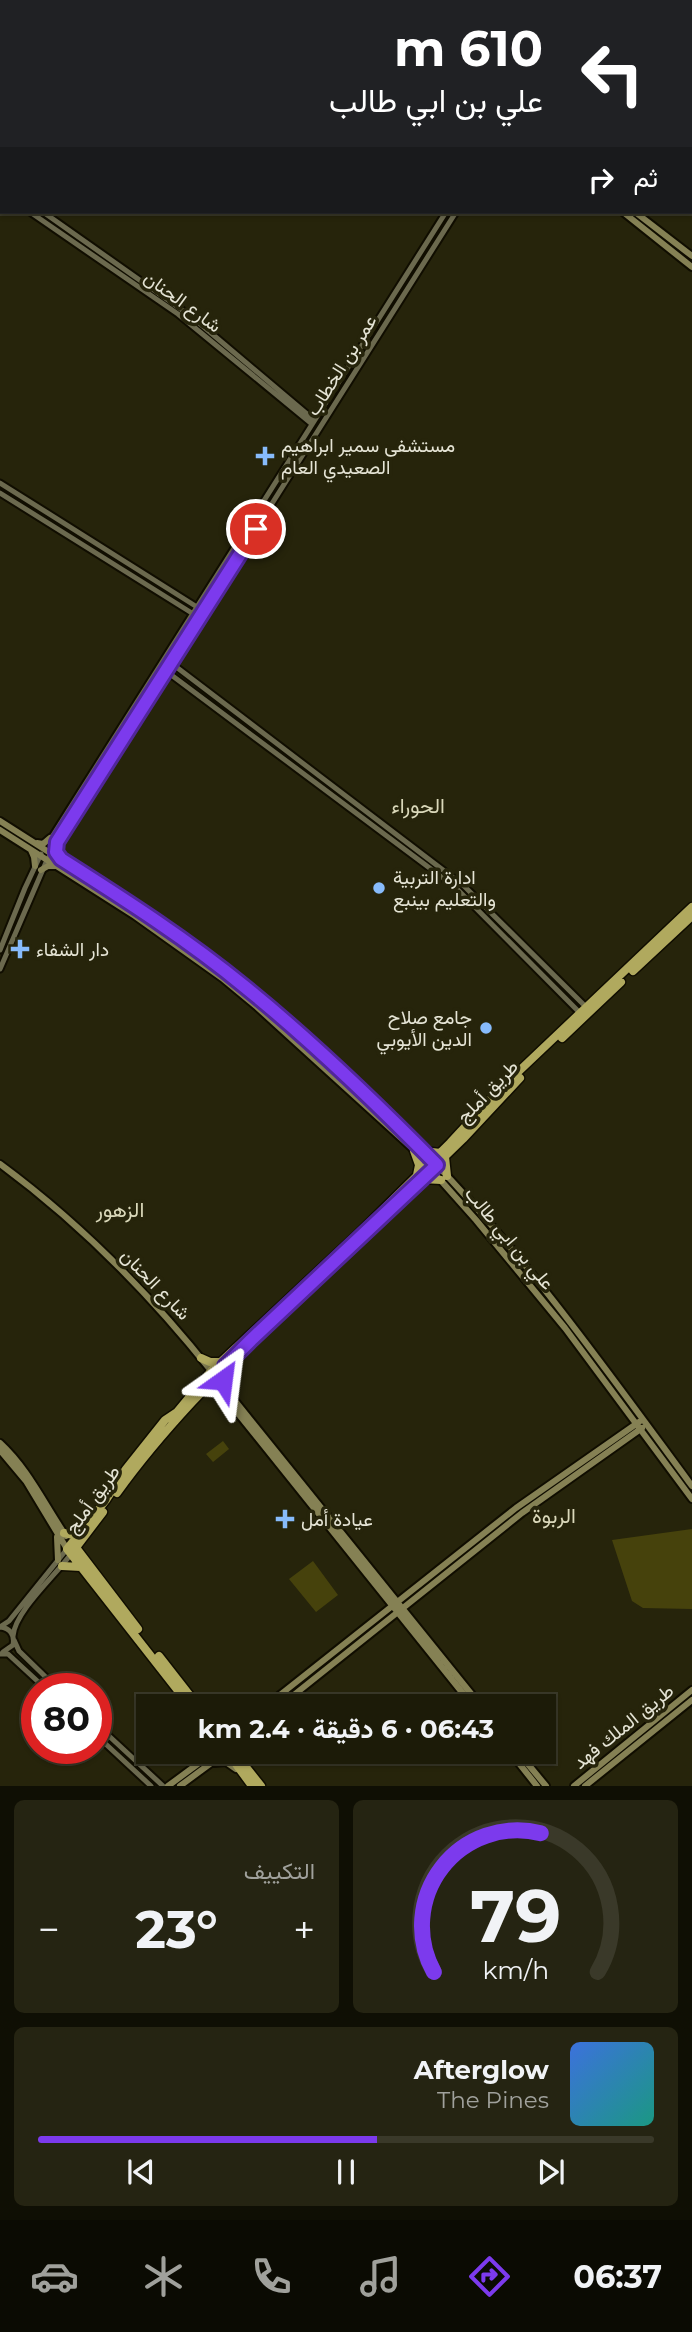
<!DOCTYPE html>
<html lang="ar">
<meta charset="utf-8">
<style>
:root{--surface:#1c1b08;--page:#252412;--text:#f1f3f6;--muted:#a0a19c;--line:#3a3929;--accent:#7c3aed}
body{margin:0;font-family:Montserrat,Vazirmatn,sans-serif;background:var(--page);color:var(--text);direction:rtl;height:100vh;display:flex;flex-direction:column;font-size:26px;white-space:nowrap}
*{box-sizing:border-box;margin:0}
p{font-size:23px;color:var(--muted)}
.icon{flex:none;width:38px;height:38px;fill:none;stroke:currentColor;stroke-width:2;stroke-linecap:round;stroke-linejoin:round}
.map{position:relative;height:1786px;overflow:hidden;direction:ltr}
.drawer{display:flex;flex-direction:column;gap:14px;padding:14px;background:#0f0f04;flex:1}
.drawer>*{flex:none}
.guide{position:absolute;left:0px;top:0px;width:693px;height:214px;box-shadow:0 2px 5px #0004,0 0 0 2px var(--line);direction:rtl;background:#202124;color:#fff;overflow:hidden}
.speed{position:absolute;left:21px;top:1673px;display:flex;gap:14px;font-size:35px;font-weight:700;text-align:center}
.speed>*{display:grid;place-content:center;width:91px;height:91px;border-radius:50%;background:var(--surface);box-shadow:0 2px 5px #0004,0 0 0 2px var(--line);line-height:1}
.speed .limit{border:10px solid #d22;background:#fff;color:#111}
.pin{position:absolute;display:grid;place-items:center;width:60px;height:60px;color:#fff;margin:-30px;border:4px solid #fff;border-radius:50%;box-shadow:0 2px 7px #0007}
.me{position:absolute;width:77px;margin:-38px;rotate:31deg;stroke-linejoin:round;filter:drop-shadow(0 0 5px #0008)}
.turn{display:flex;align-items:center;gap:24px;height:147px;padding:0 35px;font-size:32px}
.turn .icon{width:91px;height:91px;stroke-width:2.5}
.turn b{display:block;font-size:49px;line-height:60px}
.then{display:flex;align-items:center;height:66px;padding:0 35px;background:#0003;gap:14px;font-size:26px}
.big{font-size:52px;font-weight:700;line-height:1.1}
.drawer .tile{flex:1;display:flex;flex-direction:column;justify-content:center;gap:10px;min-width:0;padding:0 24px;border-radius:10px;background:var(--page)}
.drawer .dial{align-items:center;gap:0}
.dial svg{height:182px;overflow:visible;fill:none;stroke:var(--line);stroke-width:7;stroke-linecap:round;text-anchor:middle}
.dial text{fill:var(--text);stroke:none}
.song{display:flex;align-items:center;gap:21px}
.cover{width:84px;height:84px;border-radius:10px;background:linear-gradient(135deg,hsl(220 70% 55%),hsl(170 70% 35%))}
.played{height:7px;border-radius:4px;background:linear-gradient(90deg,var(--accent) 55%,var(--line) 55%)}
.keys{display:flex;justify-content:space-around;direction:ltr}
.heat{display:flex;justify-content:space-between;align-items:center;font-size:38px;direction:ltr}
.drawer .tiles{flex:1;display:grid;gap:14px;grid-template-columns:1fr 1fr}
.tile:last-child{grid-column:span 2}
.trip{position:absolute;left:136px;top:1694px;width:420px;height:70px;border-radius:0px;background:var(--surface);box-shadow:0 2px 5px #0004,0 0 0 2px var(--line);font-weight:700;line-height:70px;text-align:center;direction:rtl}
.tab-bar{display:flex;height:112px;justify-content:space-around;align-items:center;background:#0b0b03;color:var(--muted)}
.tab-bar .icon{width:49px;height:49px}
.tab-bar .selected{color:var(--accent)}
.tab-bar b{font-size:32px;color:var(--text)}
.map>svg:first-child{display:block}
</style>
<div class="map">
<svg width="692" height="1786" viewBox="0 0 692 1786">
<rect width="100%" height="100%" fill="#26240b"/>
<path fill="#46420c" d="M 223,1441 L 229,1449 L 213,1462 L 206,1454 Z
M 692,1529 L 692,1609 L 643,1608 L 632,1601 L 612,1540 Z
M 313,1561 L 338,1595 L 316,1612 L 289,1579 Z"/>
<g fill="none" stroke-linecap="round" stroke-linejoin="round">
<defs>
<path id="tertiary" d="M 579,2 L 580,0
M 588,2 L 589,0
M 0,184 L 2,185
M 0,192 L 2,194
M 30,212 L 178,314 L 312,424
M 43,212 L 192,317 L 314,420
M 0,483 L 197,607
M 0,493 L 195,615
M 171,663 L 464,886 L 586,1007
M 166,671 L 455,887 L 581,1014
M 50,840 L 446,212
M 0,950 L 25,888 L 41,854
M 0,969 L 47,860 L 456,212
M 0,1627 L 9,1621 L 67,1549
M 0,1627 C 10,1628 15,1635 13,1645 L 3,1652
M 13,1636 C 15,1611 56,1575 71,1554
M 14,1640 L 19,1651 L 58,1689
M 0,1654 L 8,1654 L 46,1689
M 96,1724 L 163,1786
M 96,1735 L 151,1786"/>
<path id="secondary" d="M 343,0 L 346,2
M 354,0 L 356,2
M 623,212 L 692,267
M 635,212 L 692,256
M 0,821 L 135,907 L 243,985 L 381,1108 L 426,1154
M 0,830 L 135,916 L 222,978 L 257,1007 L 411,1147 L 476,1220 L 565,1328 L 692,1499
M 37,843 L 43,844 L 50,838
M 57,843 L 56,852 L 60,858
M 31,850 L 34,857 L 35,866
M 41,870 L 48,866 L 56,866
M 434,1162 C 530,1262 610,1375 692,1486
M 0,1164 C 80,1223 150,1294 212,1372
M 216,1386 L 473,1706
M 223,1386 L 481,1706
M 0,1443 C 29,1470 44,1504 66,1536
M 0,1450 L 26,1481 L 67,1549
M 57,1537 L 58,1560
M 266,1706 L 516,1508 L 639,1422
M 280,1706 L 522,1513 L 642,1428
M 510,1752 L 537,1786
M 518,1752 L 546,1786
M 214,1763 L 226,1762 L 236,1769
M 168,1786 L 214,1752
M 180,1786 L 226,1752
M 574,1786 L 692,1690
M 585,1786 L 692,1700"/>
<path id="trunk" d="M 633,971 L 692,916
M 562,1038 L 621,982
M 414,1151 L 419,1165 L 417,1175
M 424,1151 L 440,1153
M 445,1157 L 447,1176
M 422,1179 L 441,1180
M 366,1233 L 463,1139 L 520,1078
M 201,1358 L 210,1362 L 220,1362
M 225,1368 L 223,1376 L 225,1389
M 204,1390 L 218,1388
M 117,1493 C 163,1429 219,1373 275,1318
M 64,1533 L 78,1536
M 74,1545 L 138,1629
M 71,1554 L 103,1512
M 62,1566 L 81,1567
M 159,1656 L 198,1706
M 190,1706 L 67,1549 L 106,1500 L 126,1469 L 165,1420 L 177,1412 L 211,1371 L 359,1233 L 450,1143 L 499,1090 L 692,907
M 227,1752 L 252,1786
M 234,1752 L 261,1786"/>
</defs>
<use href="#tertiary" stroke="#100d00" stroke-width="9"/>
<use href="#secondary" stroke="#100d00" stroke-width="10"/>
<use href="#trunk" stroke="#100d00" stroke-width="11"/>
<use href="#tertiary" stroke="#6b694e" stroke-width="5"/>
<use href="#secondary" stroke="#858154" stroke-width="6"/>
<use href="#trunk" stroke="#b0a95e" stroke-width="8"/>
</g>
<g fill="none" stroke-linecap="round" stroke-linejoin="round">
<defs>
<path id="route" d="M 223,1380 L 225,1366 L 251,1340 L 437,1165 C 376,1103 313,1042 245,987 C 188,940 124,899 61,859 L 56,852 L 57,842 L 256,529"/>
</defs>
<use href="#route" stroke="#51269a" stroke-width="18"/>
<use href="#route" stroke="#7c3aed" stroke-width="12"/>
</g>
<g fill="#87bbfb" stroke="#26240b" stroke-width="2.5">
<path d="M261.5 445.5h7v7h7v7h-7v7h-7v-7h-7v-7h7z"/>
<circle cx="379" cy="888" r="7"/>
<path d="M16.5 938.5h7v7h7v7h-7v7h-7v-7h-7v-7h7z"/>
<circle cx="486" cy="1028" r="7"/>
<path d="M281.5 1508.5h7v7h7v7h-7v7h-7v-7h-7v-7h7z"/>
</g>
<g text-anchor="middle" stroke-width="7" stroke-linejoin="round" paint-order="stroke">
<g font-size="19" fill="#e5e4d5" stroke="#26240b">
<text transform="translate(183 301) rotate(36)" y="7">شارع الحنان</text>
<text transform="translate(341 365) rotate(-58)" y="7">عمر بن الخطاب</text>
<text transform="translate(487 1091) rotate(-46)" y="7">طريق أملج</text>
<text transform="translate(510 1238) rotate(50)" y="7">علي بن ابي طالب</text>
<text transform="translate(156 1284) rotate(46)" y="7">شارع الحنان</text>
<text transform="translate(92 1499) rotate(-54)" y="7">طريق أملج</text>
<text transform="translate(623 1726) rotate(-39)" y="7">طريق الملك فهد</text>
</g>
<g font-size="19" fill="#e5e4d5" stroke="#26240b" text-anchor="start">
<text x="281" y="452">مستشفى سمير ابراهيم<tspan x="281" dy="22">الصعيدي العام</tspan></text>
<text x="393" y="884">ادارة التربية<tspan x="393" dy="22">والتعليم بينبع</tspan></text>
<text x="36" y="956">دار الشفاء</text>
<text x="472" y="1024" text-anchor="end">جامع صلاح<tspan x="472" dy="22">الدين الأيوبي</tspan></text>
<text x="301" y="1526">عيادة أمل</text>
</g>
<g font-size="21" fill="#dad8ba" stroke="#26240b">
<text x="418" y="813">الحوراء</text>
<text x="120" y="1217">الزهور</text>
<text x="554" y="1523">الربوة</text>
</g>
</g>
</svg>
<div class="speed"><div class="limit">80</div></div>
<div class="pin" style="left:256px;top:529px;background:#d93025"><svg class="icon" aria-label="arrive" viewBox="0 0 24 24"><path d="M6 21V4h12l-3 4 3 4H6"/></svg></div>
<svg class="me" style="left:223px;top:1380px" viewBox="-20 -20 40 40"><path d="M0-17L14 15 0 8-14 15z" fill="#7c3aed" stroke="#fff" stroke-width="4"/></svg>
<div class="trip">06:43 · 6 دقيقة · 2.4 km</div>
<div class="guide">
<div class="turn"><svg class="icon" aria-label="left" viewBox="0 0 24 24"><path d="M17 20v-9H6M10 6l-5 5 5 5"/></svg><div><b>610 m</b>علي بن ابي طالب</div></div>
<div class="then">ثم<svg class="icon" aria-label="right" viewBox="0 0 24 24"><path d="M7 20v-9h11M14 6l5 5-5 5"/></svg></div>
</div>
</div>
<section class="drawer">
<div class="tiles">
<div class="tile dial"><svg viewBox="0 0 100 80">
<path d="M14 69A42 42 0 1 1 86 69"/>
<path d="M14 69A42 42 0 0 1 61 8" stroke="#7c3aed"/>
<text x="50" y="56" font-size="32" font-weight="700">79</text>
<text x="50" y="72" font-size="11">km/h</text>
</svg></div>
<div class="tile"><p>التكييف</p>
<div class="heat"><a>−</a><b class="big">23°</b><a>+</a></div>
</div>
<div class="tile">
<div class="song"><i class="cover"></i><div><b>Afterglow</b><p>The Pines</p></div></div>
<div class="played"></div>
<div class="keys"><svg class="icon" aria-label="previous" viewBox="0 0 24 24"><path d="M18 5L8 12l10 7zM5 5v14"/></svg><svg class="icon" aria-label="pause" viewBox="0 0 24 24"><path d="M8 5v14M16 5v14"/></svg><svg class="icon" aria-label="next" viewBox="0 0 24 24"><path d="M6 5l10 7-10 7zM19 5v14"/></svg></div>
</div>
</div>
</section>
<nav class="tab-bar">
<b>06:37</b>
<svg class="icon selected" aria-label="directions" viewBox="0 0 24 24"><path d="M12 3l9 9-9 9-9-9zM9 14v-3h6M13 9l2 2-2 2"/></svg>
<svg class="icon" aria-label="music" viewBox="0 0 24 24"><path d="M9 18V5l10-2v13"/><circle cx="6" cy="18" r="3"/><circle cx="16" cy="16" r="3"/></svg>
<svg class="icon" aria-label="phone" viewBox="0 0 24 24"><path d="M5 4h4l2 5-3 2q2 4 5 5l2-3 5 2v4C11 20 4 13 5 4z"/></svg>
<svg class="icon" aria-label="climate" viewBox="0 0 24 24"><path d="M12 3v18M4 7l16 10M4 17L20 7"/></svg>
<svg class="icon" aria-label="car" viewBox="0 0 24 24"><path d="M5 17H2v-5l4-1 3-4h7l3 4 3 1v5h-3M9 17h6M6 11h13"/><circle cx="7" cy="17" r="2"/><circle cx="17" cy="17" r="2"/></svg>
</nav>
